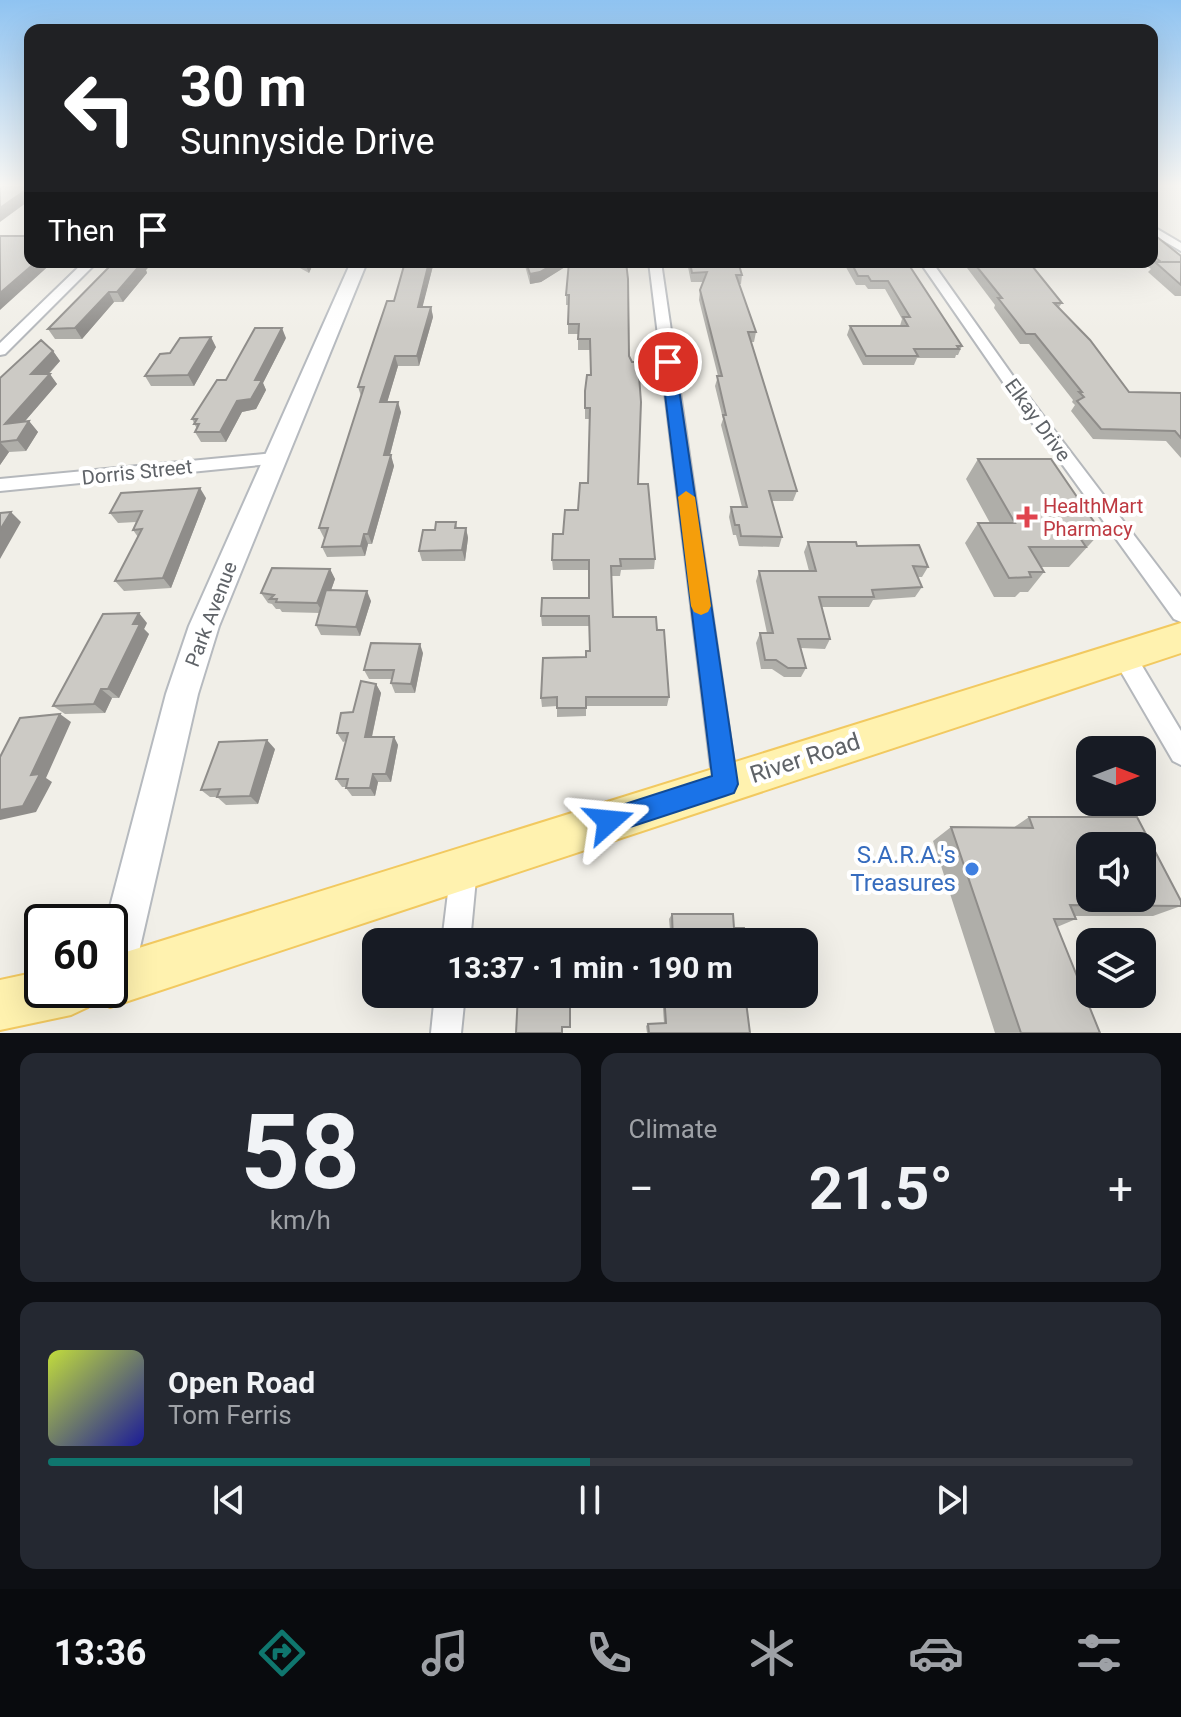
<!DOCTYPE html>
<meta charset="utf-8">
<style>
:root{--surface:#171b24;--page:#242831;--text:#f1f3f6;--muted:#9ea1a6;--line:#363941;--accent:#0f766e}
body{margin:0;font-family:Roboto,sans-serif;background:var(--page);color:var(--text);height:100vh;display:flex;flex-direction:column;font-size:30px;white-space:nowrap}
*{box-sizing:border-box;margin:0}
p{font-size:26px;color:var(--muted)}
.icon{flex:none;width:44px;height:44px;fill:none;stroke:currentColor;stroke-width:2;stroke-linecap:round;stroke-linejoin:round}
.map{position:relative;height:1033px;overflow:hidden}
.drawer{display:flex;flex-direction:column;gap:20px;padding:20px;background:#0d0f14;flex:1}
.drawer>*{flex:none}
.top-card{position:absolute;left:24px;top:24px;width:1134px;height:244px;border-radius:16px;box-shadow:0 8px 32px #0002;background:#202124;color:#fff;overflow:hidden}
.needle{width:52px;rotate:90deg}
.tools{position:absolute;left:1076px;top:736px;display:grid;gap:16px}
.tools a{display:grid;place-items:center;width:80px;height:80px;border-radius:16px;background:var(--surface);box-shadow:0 8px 32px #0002;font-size:40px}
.speed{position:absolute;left:24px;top:904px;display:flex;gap:16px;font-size:40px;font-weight:700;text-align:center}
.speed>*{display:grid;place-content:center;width:104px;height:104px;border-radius:50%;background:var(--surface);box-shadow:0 8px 32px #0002;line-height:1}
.speed .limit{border:4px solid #111;border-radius:12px;background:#fff;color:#111}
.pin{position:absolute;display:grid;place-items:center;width:68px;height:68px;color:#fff;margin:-34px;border:4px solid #fff;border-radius:50%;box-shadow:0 2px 8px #0007}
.me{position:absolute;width:88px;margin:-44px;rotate:72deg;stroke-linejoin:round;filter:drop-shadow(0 0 6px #0008)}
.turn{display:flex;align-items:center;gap:28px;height:168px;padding:0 24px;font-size:36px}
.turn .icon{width:104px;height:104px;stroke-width:2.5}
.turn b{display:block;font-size:56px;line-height:68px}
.then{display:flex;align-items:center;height:76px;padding:0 24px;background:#0003;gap:16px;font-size:30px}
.big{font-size:60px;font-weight:700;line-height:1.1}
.drawer .card{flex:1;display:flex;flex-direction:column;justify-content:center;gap:12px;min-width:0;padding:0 28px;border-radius:16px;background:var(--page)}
.drawer .dial{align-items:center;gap:0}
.dial b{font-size:104px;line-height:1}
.song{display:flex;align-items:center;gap:24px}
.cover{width:96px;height:96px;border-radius:12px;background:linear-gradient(135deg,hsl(70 70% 55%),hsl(240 70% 35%))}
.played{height:8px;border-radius:4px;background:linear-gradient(90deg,var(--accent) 50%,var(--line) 50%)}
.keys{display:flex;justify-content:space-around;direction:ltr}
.heat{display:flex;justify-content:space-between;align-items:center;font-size:44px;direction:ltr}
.drawer .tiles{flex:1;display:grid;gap:20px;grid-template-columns:1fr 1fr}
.card:last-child{grid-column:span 2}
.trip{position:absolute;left:362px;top:928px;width:456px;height:80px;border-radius:16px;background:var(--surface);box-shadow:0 8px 32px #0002;font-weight:700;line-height:80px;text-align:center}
.dock{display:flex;height:128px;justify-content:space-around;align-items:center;background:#090b0e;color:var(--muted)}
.dock .icon{width:56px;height:56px}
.dock .selected{color:var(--accent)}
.dock b{font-size:36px;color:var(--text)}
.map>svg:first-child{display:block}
</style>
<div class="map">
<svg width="1181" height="1033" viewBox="0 0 1181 1033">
<rect width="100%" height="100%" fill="#f1efe8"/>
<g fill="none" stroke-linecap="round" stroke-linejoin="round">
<defs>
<path id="street" d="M 1152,226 L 1181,243 L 1181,251 L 1152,234 Z
M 84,262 L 97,262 L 5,354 L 0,355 L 0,343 Z
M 649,262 L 661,262 L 737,784 L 734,793 L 725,796 L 716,793 L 713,784 Z
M 920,262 L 932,262 L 1015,379 L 1181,597 L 1181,622 L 1174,619 L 1005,385 Z
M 274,453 L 280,455 L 282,459 L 280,463 L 0,491 L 0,479 Z
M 1124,647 L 1132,649 L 1181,731 L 1181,765 L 1173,761 L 1116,663 L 1113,656 L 1116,649 Z
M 464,855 L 473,859 L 477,868 L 470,942 L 442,942 L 451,868 L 455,859 Z
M 435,994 L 465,994 L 461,1033 L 431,1033 Z"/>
<path id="secondary" d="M 351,262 L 367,262 L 219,626 L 198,694 L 132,982 L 126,997 L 111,1003 L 96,997 L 93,990 L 110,990 L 110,922 L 106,922 L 166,694 L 189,626 Z"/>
<path id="primary" d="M 1181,623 L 1181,653 L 110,1007 L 92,998 L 88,1007 L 71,1015 L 0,1030 L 0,980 L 42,971 L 42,990 L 110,990 L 110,957 Z"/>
</defs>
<use href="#street" stroke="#b5b8bc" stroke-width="4"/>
<use href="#secondary" stroke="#b6babf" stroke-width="4"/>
<use href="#primary" stroke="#f2c960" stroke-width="4"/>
<use href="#street" fill="#fff" fill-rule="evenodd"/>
<use href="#secondary" fill="#fff" fill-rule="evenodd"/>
<use href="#primary" fill="#fff2af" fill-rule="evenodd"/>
</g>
<path fill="#afaea9" d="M 1152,233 L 1181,256 L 1181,296 L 1175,296 L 1148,272 L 1151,269 L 1142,262 L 1152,262 Z
M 114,262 L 153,262 L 146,270 L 147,273 L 123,302 L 114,302 L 82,339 L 55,339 L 48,329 Z
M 289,262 L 314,262 L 309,273 Z
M 434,262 L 422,307 L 431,307 L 433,317 L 419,366 L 398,366 L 387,402 L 401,412 L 390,455 L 394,466 L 372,544 L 368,544 L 365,556 L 327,557 L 322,547 L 325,538 L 324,538 L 319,528 L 361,396 L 358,387 L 394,301 Z
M 524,262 L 626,262 L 629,356 L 638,484 L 655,559 L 654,569 L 621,570 L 620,576 L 611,576 L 613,617 L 657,630 L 669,697 L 667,706 L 586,706 L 586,716 L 557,717 L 557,706 L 542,707 L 541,698 L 586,657 L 590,651 L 589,626 L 542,626 L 541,616 L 589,598 L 589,570 L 553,570 L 552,560 L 563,534 L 578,510 L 588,483 L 590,419 L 585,419 L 585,391 L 591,375 L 590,350 L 578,350 L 578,334 L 568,334 L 568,305 L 566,305 L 566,295 L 569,264 L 541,282 L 530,284 Z
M 687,262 L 738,262 L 742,275 L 741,284 L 739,284 L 756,332 L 754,342 L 751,342 L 797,491 L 793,501 L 772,501 L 782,537 L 779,547 L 739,546 L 736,535 L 733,535 L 729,517 L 731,507 L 742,507 L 721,425 L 723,419 L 715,386 L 718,376 L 699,300 L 700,290 L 703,282 L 691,282 Z
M 843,262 L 907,262 L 962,346 L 958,355 L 956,355 L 955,358 L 917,358 L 914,365 L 863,365 L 847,335 L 850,326 L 900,326 L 902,319 L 885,289 L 868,289 L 865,285 L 856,285 Z
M 954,262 L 1029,262 L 1062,303 L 1059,307 L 1129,392 L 1181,393 L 1181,458 L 1166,441 L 1093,439 L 1071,411 L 1075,405 L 1072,402 L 1073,400 L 1029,344 L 1020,344 L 994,308 L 995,305 L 964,264 L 955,264 Z
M 286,338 L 263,383 L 266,390 L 256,409 L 242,412 L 226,442 L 201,442 L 195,432 L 197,429 L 192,419 L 226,380 Z
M 216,347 L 194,386 L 151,386 L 145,376 L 170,353 Z
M 53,351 L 60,361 L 49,374 L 57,384 L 24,422 L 29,421 L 38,432 L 26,451 L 9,452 L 0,465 L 0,378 Z
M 978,459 L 1101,532 L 1069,567 L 1041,567 L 1044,572 L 1028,592 L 1020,592 L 1015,597 L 994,597 L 965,543 L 978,523 L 990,523 L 966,479 Z
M 206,498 L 171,588 L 124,591 L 115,581 L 138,537 L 133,530 L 136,522 L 118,523 L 110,513 Z
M 456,522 L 457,528 L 466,528 L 468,538 L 465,561 L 422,561 L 419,551 L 435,530 Z
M 808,542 L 857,546 L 928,567 L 922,577 L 917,577 L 922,587 L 915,597 L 873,600 L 869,607 L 822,607 L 830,639 L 825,649 L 801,648 L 806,668 L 801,677 L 784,677 L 772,669 L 761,669 L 756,643 L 760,633 L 767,633 L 756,581 L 759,571 L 809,571 L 804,552 Z
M 330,569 L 335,579 L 331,590 L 371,601 L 360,636 L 321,635 L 316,625 L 320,613 L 282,612 L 280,609 L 276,609 L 272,604 L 268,603 L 261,593 Z
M 147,623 L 144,629 L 149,634 L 119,698 L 112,698 L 105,713 L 65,714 L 53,706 Z
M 423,653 L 415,693 L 395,693 L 391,683 L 392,679 L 369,679 L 364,670 Z
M 376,684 L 381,693 L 372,737 L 394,737 L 398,745 L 391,782 L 378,782 L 375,796 L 352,796 L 346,788 L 346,787 L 342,787 L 336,779 L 346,741 L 343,742 L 337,733 Z
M 275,749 L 258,804 L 226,805 L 217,797 L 210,797 L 201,790 Z
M 1029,817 L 1181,901 L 1181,906 L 1153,916 L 1074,916 L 1076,919 L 1057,927 L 1100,1033 L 995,1033 L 933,841 L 951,827 L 1013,828 Z
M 672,914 L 734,928 L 746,942 L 671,942 L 669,919 Z
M 662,994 L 745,994 L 750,1033 L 647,1033 L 646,1026 L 648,1024 L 664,1023 Z"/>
<path fill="#8f8d8a" d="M 30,187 L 30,200 L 0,222 L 0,208 Z
M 36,262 L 53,262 L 0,310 L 0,293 Z
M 139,262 L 153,262 L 146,270 L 147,273 L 123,302 L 117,292 Z
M 306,262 L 314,262 L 309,273 L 305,264 Z
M 429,262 L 434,262 L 420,317 L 418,307 Z
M 557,262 L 570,262 L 570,264 L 541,282 L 530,284 L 530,274 Z
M 109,292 L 114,302 L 82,339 L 75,328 Z
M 431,307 L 433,317 L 419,366 L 417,356 Z
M 282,328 L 286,338 L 263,383 L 266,390 L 256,409 L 242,412 L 226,442 L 220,432 L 237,401 L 255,380 Z
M 211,337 L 216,347 L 194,386 L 188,375 Z
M 53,351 L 60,361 L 39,384 L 31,374 Z
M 395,356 L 398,366 L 384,413 L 380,402 Z
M 50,374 L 57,384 L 14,434 L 5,424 Z
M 398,402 L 401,412 L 387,466 L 384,455 Z
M 29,421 L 38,432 L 26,451 L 17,440 Z
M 0,442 L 9,452 L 0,465 Z
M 391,455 L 394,466 L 372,544 L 368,534 Z
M 200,488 L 206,498 L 171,588 L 163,578 Z
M 11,512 L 21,522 L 0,559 L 0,530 Z
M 466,528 L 468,538 L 465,561 L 462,550 Z
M 364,534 L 368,544 L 365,556 L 361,546 Z
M 330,569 L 335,579 L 323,613 L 317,603 Z
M 367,591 L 371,601 L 360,636 L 356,627 Z
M 139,613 L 147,623 L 144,629 L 149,634 L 119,698 L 108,689 L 133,624 Z
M 420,644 L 423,653 L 415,693 L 411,684 Z
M 376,684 L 381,693 L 370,745 L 365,737 Z
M 101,689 L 112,698 L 105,713 L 94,704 Z
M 60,714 L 71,722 L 46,778 L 52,782 L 36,812 L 0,820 L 0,810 L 31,775 Z
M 394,737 L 398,745 L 391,782 L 386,774 Z
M 267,740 L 275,749 L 258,804 L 250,796 Z
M 373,774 L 378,782 L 375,796 L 370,788 Z"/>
<path fill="#cccac5" stroke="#8f8d8a" stroke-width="2" fill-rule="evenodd" d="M 0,186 L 30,186 L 30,187 L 0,208 Z
M 1152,233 L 1181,256 L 1181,262 L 1162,262 L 1181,262 L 1181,285 L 1155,262 L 1161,262 L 1152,255 Z
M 0,236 L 30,236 L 30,262 L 36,262 L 0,293 Z
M 114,262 L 139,262 L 138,263 L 142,263 L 117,292 L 109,292 L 75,328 L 48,329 Z
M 405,262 L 429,262 L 418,307 L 431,307 L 417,356 L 395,356 L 380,402 L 398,402 L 384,455 L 391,455 L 368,534 L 364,534 L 361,546 L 322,547 L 328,528 L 319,528 L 364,387 L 358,387 L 387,301 L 394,301 Z
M 526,262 L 557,262 L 540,272 L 530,274 Z
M 569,262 L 626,262 L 628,279 L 629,356 L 632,362 L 638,362 L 641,402 L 638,484 L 648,484 L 655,559 L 620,559 L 621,566 L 611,566 L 613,617 L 656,617 L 657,630 L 664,630 L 669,697 L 586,697 L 586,708 L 557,708 L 557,697 L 541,698 L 543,658 L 586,657 L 586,651 L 590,651 L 589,616 L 541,616 L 542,598 L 589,598 L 589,560 L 552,560 L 553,534 L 563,534 L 565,510 L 578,510 L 580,483 L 588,483 L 590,408 L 585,408 L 585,391 L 587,375 L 591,375 L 590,339 L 578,339 L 579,324 L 568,324 L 569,295 L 566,295 Z
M 690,262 L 738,262 L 742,275 L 736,275 L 756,332 L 748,332 L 797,491 L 769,491 L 782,537 L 741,536 L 739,525 L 735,525 L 731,507 L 747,507 L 723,415 L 726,415 L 717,376 L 722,376 L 700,290 L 707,272 L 692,273 Z
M 851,262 L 907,262 L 962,346 L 957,346 L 959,349 L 914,349 L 918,356 L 866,356 L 850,326 L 908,326 L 903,317 L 910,317 L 888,281 L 871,281 L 868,276 L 858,276 Z
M 973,262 L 1029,262 L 1062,303 L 1054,303 L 1090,340 L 1129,392 L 1181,393 L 1181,438 L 1175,431 L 1101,429 L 1077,401 L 1084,397 L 1079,392 L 1082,392 L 1035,334 L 1026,334 L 998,298 L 1002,298 Z
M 255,328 L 282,328 L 255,380 L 262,380 L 251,399 L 237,401 L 220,432 L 195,432 L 199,424 L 194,424 L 197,419 L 192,419 L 217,380 L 226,380 Z
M 211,337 L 188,375 L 145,376 L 160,354 L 170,353 L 180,338 Z
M 41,340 L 53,351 L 31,374 L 50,374 L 5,424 L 29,421 L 17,440 L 0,442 L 0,378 Z
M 978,459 L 1051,459 L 1101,532 L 1076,532 L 1086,547 L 1029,547 L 1044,572 L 1029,572 L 1031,577 L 1009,578 L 978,523 L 1015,523 Z
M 200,488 L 163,578 L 115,581 L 142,529 L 133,530 L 142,511 L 110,513 L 121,493 Z
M 11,512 L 0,530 L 0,513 Z
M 436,522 L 456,522 L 455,528 L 466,528 L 462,550 L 419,551 L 423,530 L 435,530 Z
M 808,542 L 856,542 L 857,546 L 919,545 L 928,567 L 913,566 L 922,587 L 872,590 L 874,597 L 819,597 L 830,639 L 798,639 L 806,668 L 788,668 L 776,660 L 765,660 L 760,633 L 773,633 L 759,571 L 816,571 Z
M 272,568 L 330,569 L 317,603 L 276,602 L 277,599 L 270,599 L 274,595 L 261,593 Z
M 326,590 L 367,591 L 356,627 L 316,625 Z
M 139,613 L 133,624 L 140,624 L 108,689 L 101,689 L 94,704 L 53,706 L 103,614 Z
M 371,643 L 420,644 L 411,684 L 391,683 L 394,670 L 364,670 Z
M 361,681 L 376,684 L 365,737 L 394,737 L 386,774 L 373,774 L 370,788 L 346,788 L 348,779 L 336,779 L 348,733 L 337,733 L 341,713 L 353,712 Z
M 60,714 L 31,775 L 40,774 L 23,806 L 0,810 L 0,757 L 20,718 Z
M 267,740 L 250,796 L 217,797 L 220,789 L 201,790 L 219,742 Z
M 1029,817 L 1137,817 L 1181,901 L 1181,906 L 1070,905 L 1076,919 L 1054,919 L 1100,1033 L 1021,1033 L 951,827 L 1033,828 ZM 1090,846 L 1142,846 L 1142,898 L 1090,898 Z
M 672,914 L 733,914 L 734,928 L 744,928 L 746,942 L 673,942 Z
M 518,994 L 570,994 L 570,1027 L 562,1027 L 562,1033 L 516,1033 Z
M 664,994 L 745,994 L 750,1033 L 649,1033 L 648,1024 L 666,1023 Z"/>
<linearGradient id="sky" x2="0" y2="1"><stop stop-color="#8fc3f1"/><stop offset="0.56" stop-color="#f9f8f5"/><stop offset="1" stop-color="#f9f8f5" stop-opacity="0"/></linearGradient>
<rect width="1181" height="331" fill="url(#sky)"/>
<path fill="#1a73e8" stroke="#114b97" stroke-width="2" d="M 668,358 L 675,362 L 738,784 L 734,793 L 725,796 L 609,834 L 600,831 L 596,821 L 600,812 L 712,776 L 661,362 Z"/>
<path fill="#f59e0b" d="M 686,491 L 695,497 L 711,606 L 708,612 L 701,615 L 694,612 L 691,606 L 678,497 Z"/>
<path fill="#e0444e" stroke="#fff" stroke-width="3" d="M1023 505h8v8h8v8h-8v8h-8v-8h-8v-8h8z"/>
<circle fill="#3f7fe0" stroke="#fff" stroke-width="3" cx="972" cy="869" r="8"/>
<g text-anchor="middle" stroke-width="8" stroke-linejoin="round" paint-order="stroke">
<g font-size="20" fill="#5f6368" stroke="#fff">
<text transform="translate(1038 420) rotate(54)" y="7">Elkay Drive</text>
<text transform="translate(137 472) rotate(-6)" y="7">Dorris Street</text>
<text transform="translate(211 614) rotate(-69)" y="7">Park Avenue</text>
</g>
<g font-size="20" fill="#be3a42" stroke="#fff" text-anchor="start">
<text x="1043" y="513">HealthMart<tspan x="1043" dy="23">Pharmacy</tspan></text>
</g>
<g font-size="24" fill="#5f6368" stroke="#fff">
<text transform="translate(805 758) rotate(-18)" y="8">River Road</text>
</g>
<g font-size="24" fill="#366cbe" stroke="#fff" text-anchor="end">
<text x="956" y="863">S.A.R.A.'s<tspan x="956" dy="28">Treasures</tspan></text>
</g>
</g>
</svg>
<div class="tools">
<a><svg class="needle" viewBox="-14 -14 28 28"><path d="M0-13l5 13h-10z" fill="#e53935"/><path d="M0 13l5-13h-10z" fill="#9ea1a6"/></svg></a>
<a><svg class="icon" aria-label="sound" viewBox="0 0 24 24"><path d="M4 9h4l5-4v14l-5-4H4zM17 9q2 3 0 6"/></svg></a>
<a><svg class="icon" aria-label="layers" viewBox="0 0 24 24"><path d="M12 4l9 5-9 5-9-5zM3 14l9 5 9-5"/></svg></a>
</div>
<div class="speed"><div class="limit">60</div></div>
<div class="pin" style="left:668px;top:362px;background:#d93025"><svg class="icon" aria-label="arrive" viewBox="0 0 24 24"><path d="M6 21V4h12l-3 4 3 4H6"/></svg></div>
<svg class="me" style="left:609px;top:821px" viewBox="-20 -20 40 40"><path d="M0-17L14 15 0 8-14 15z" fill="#1a73e8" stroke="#fff" stroke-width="4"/></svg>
<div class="trip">13:37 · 1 min · 190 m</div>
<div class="top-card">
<div class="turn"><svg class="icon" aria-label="left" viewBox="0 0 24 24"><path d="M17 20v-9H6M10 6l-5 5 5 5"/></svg><div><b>30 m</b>Sunnyside Drive</div></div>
<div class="then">Then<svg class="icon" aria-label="arrive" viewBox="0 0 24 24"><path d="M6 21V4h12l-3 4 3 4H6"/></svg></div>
</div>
</div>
<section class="drawer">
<div class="tiles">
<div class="card dial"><b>58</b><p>km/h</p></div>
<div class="card"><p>Climate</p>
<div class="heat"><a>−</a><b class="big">21.5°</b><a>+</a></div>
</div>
<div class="card">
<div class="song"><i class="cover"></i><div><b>Open Road</b><p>Tom Ferris</p></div></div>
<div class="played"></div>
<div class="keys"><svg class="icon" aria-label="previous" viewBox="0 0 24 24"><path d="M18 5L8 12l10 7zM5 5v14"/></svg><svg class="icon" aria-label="pause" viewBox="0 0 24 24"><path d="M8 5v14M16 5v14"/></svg><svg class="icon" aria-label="next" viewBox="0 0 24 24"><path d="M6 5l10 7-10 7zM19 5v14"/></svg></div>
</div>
</div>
</section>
<nav class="dock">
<b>13:36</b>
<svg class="icon selected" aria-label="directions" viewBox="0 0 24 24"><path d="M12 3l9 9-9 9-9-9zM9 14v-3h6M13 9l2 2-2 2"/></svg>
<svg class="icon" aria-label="music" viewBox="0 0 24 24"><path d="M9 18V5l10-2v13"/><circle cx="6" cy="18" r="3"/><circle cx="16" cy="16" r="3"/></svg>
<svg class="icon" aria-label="phone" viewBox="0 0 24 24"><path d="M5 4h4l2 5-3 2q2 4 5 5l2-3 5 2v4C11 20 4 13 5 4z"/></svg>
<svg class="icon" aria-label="climate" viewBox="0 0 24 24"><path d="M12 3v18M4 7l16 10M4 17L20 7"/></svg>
<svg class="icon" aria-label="car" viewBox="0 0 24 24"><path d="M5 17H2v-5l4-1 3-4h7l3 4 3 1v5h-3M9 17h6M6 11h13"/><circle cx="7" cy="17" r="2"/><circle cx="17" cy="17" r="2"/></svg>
<svg class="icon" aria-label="filters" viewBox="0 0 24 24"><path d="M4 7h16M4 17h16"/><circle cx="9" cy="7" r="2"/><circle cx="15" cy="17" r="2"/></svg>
</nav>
